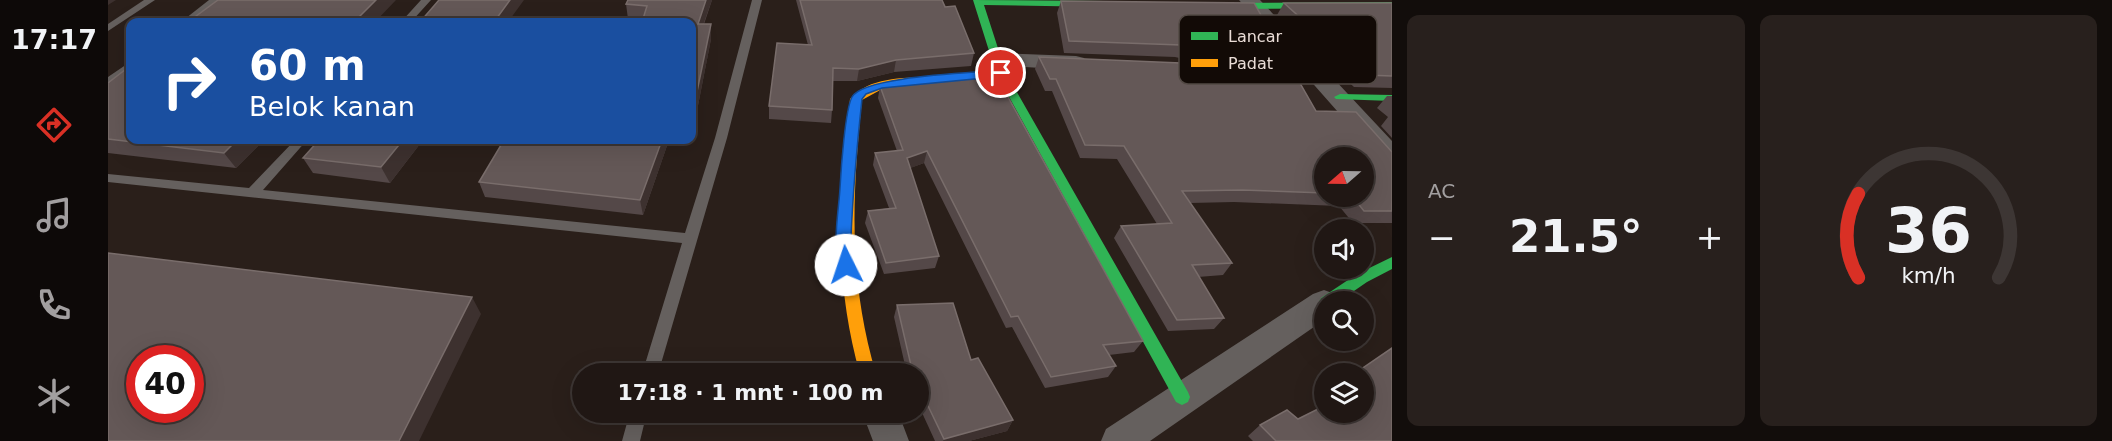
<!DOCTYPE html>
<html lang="id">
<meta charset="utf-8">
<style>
:root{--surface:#201714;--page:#28201d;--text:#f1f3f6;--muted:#a29fa0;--line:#3d3634;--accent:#d93025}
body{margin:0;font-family:"DejaVu Sans",sans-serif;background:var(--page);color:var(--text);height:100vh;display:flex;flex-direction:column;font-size:22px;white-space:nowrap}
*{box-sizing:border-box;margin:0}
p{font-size:20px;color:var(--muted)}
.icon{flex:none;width:33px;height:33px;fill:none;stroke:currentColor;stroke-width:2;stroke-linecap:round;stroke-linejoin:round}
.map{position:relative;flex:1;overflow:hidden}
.details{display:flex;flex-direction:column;gap:15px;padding:15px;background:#120d0b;width:720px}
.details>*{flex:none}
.banner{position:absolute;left:18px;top:18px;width:570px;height:126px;border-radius:12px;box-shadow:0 6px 24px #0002,0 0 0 2px var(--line);background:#1a4fa0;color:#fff;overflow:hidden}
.needle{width:39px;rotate:250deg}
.controls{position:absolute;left:1206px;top:147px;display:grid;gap:12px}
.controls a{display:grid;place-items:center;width:60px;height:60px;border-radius:50%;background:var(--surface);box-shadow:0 6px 24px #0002,0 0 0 2px var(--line);font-size:30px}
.speed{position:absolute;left:18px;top:345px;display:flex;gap:12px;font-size:30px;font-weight:700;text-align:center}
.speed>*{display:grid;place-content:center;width:78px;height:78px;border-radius:50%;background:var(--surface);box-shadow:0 6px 24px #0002,0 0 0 2px var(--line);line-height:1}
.speed .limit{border:9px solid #d22;background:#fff;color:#111}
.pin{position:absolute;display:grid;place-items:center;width:51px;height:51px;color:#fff;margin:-26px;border:3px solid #fff;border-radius:50%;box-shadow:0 2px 6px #0007}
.me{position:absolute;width:66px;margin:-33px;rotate:356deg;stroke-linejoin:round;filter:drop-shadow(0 0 4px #0008)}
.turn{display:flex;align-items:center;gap:21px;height:126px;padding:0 24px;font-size:27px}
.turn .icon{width:78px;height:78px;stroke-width:2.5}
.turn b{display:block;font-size:42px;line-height:51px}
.big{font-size:45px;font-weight:800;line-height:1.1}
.details .widget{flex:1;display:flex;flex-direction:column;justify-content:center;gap:9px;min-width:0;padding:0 21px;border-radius:12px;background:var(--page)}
.details .dial{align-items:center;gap:0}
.dial svg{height:156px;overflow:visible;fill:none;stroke:var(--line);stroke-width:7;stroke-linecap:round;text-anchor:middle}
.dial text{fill:var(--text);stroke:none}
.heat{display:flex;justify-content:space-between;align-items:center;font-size:33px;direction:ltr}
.details .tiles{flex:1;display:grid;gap:15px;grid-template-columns:repeat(2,1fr)}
.trip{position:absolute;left:464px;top:363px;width:357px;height:60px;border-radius:30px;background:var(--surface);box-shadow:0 6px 24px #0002,0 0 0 2px var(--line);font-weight:800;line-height:60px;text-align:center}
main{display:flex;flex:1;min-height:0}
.tab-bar{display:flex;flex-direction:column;width:108px;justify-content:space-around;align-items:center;background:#0d0908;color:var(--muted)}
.tab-bar .icon{width:42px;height:42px}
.tab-bar .active{color:var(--accent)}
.tab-bar b{font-size:27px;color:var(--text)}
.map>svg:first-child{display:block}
</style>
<main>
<nav class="tab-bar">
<b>17:17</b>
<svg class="icon active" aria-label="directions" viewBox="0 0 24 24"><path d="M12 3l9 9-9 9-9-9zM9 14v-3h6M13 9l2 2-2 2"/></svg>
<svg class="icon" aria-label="music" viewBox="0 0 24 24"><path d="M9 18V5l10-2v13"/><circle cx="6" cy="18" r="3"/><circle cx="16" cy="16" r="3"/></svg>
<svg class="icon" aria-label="phone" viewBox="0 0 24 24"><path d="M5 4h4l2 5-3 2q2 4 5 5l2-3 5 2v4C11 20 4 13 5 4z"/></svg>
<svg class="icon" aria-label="climate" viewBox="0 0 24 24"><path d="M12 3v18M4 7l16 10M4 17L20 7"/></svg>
</nav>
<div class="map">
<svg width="1284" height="441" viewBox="0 0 1284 441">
<rect width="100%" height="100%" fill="#2a1f1a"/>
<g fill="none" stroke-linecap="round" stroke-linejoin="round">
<path fill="#65605e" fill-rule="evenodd" d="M 36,0 L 47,0 L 0,31 L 0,24 Z
M 101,0 L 112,0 L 84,22 L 73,22 Z
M 313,0 L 323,0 L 303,22 L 293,22 Z
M 644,0 L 654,0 L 619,138 L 550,374 L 534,374 L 574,243 L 0,182 L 0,174 L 141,188 L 187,140 L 199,140 L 155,190 L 577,233 L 607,138 Z
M 22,62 L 22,70 L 0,85 L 0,77 Z
M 522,412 L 539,412 L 532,441 L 514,441 Z"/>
<path fill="#65605e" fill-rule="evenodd" d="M 1131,0 L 1152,0 L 1284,141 L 1284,166 L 1275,163 Z
M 889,53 L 968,56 L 976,58 L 979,63 L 976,68 L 968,70 L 881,65 L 878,60 L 881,55 Z
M 1216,290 L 1227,294 L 1231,302 L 1216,302 L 1216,320 L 1042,441 L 993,441 L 998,429 L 1205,294 Z
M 754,412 L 790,412 L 801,441 L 765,441 Z"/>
<path fill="#30b455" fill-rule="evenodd" d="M 865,0 L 997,1 L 1002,4 L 997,7 L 876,5 L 898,73 L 1080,392 L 1082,397 L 1080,402 L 1074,405 L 1068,402 L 888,73 Z
M 1284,2 L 1284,8 L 1103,9 L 1098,6 L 1103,3 Z
M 1232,94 L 1284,95 L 1284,101 L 1228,99 L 1226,97 Z
M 1284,257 L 1284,269 L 1259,282 L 1230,302 L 1216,302 L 1216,308 L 1213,306 L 1211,302 L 1213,298 L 1249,274 Z"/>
<path fill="#ff9f0a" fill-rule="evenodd" d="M 821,77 L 825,78 L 825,82 L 776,88 L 754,100 C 744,198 740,278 768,374 L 752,374 C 725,278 731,197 742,99 C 761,77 794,78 821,77 Z"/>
</g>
<path fill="#544848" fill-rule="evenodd" d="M 520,0 L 604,0 L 596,24 L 603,24 L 603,39 L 586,126 L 584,126 L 584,22 L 520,19 L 518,4 Z
M 688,0 L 834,0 L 866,53 L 863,66 L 786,72 L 749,81 L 725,81 L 724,110 L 723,123 L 661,119 L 661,106 L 700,45 Z
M 953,1 L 1146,3 L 1208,111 L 1284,152 L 1284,223 L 1245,223 L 1231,206 L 1126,202 L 1082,203 L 1124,263 L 1115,275 L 1090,277 L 1116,318 L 1106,329 L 1060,331 L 1006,238 L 1013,226 L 1049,224 L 1009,159 L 972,158 L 944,91 L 937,91 L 927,69 L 931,57 L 1073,63 L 1078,62 L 1076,59 L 1067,57 L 956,53 L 949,13 ZM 1216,158 L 1256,196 L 1216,196 Z
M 1176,3 L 1284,3 L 1284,88 L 1246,87 L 1169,15 Z
M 876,78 L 1035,341 L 1026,352 L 1001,355 L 1008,366 L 1000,377 L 937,388 L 904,327 L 898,328 L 816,163 L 802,168 L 831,256 L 827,268 L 776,274 L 757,223 L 760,211 L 781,208 L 765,165 L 767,153 L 789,151 L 770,98 L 772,86 Z
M 0,83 L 156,140 L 128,168 L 0,153 Z
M 1279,96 L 1284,96 L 1284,138 L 1273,126 L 1280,117 L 1269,108 Z
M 315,140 L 282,183 L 205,173 L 195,158 Z
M 561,140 L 535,215 L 377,197 L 371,182 Z
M 789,305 L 863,360 L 905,420 L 899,431 L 861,441 L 827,441 L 810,404 L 810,374 L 799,374 L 786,317 Z
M 1256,412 L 1284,441 L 1145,441 L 1140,436 L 1152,425 L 1190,419 Z"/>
<path fill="#3d312f" d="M 0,0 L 8,0 L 0,5 Z
M 268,0 L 288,0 L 267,22 L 246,22 Z
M 402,0 L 416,0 L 400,22 L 386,22 Z
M 598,0 L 604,0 L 590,39 L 590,24 Z
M 603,24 L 603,39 L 586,126 L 585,111 Z
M 788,60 L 786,72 L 749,81 L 751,69 Z
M 129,140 L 156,140 L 128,168 L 116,153 Z
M 295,140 L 315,140 L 282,183 L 273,167 Z
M 554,140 L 561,140 L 535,215 L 532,200 Z
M 819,151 L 816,163 L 797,170 L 799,158 Z
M 364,297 L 373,314 L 311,441 L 291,441 Z
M 905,420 L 899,431 L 861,441 L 835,441 L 836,439 Z"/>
<path fill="#645857" stroke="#796d6b" stroke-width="1.5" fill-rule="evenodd" d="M 110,0 L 268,0 L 246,22 L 80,22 Z
M 331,0 L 402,0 L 386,22 L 312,22 Z
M 520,0 L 598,0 L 590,24 L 603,24 L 585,111 L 584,110 L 584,22 L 534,22 L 539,6 L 518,4 Z
M 692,0 L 834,0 L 837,7 L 847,6 L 866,53 L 788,60 L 751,69 L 725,68 L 724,110 L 661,106 L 669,43 L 704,45 Z
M 953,1 L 1146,3 L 1208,111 L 1248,112 L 1284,152 L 1284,211 L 1256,211 L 1244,196 L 1256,196 L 1256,158 L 1216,158 L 1216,193 L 1134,190 L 1074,191 L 1124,263 L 1084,265 L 1116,318 L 1069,320 L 1013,226 L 1064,223 L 1016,146 L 977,145 L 948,79 L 942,79 L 931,57 L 1073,63 L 1083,60 L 1086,53 L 1082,47 L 1073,45 L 961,41 Z
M 1176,3 L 1284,3 L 1284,76 L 1256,75 Z
M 22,66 L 22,140 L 129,140 L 116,153 L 0,139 L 0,83 Z
M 874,74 L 876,78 L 889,77 L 1035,341 L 995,345 L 1008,366 L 943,377 L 910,316 L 903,317 L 819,151 L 799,158 L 831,256 L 778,263 L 760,211 L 788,208 L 767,153 L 795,150 L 772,86 L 779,83 Z
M 211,140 L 295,140 L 273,167 L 195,158 Z
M 396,140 L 554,140 L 532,200 L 371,182 Z
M 0,253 L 364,297 L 291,441 L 0,441 ZM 32,358 L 82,358 L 82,410 L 32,410 Z
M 845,303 L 863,360 L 870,358 L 905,420 L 836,439 L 810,385 L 810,374 L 805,374 L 789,305 Z
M 1284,348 L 1284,441 L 1168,441 L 1152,425 L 1179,410 L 1190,419 L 1216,406 L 1216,412 L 1256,412 L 1256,374 L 1246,374 Z"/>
<path fill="#1a73e8" stroke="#114b97" stroke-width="1.5" d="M 893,70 L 898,73 L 897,76 L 774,88 L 758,94 L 754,99 C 749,145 745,191 743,237 C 743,247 748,260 743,269 L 733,269 C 723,250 731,209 732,188 C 733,170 737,110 744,97 C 755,76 866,73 893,70 Z"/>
<rect x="1071" y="15" width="198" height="69" rx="9" fill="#120a06" stroke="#524944" stroke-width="1.5"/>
<rect x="1083" y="32" width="27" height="8" fill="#30b455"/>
<rect x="1083" y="59" width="27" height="8" fill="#ff9f0a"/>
<g font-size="16" fill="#e9dcd6">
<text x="1120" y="42">Lancar</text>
<text x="1120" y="69">Padat</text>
</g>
</svg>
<div class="controls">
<a><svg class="needle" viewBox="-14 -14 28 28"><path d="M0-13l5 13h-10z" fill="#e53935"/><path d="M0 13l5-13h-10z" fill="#a29fa0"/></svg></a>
<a><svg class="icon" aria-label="sound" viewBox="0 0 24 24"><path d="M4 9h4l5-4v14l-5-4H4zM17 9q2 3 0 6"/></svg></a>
<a><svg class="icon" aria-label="search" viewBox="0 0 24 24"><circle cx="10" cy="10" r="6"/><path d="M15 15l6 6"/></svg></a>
<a><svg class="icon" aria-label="layers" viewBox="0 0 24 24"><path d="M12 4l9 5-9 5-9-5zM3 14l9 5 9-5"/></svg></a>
</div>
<div class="speed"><div class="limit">40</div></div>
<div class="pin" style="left:893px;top:73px;background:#d93025"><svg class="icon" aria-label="arrive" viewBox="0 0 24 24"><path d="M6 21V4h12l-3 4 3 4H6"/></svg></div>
<svg class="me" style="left:738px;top:265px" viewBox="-20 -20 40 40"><circle r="19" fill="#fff"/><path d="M0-13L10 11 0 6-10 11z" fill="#1a73e8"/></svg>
<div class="trip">17:18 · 1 mnt · 100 m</div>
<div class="banner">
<div class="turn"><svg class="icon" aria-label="right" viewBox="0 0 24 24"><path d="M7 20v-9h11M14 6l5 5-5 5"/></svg><div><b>60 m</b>Belok kanan</div></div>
</div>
</div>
<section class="details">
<div class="tiles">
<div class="widget"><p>AC</p>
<div class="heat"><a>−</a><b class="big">21.5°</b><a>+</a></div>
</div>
<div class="widget dial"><svg viewBox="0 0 100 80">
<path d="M14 69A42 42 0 1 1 86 69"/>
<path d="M14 69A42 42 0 0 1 14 26" stroke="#d93025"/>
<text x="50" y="56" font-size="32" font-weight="700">36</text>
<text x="50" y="72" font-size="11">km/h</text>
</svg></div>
</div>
</section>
</main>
